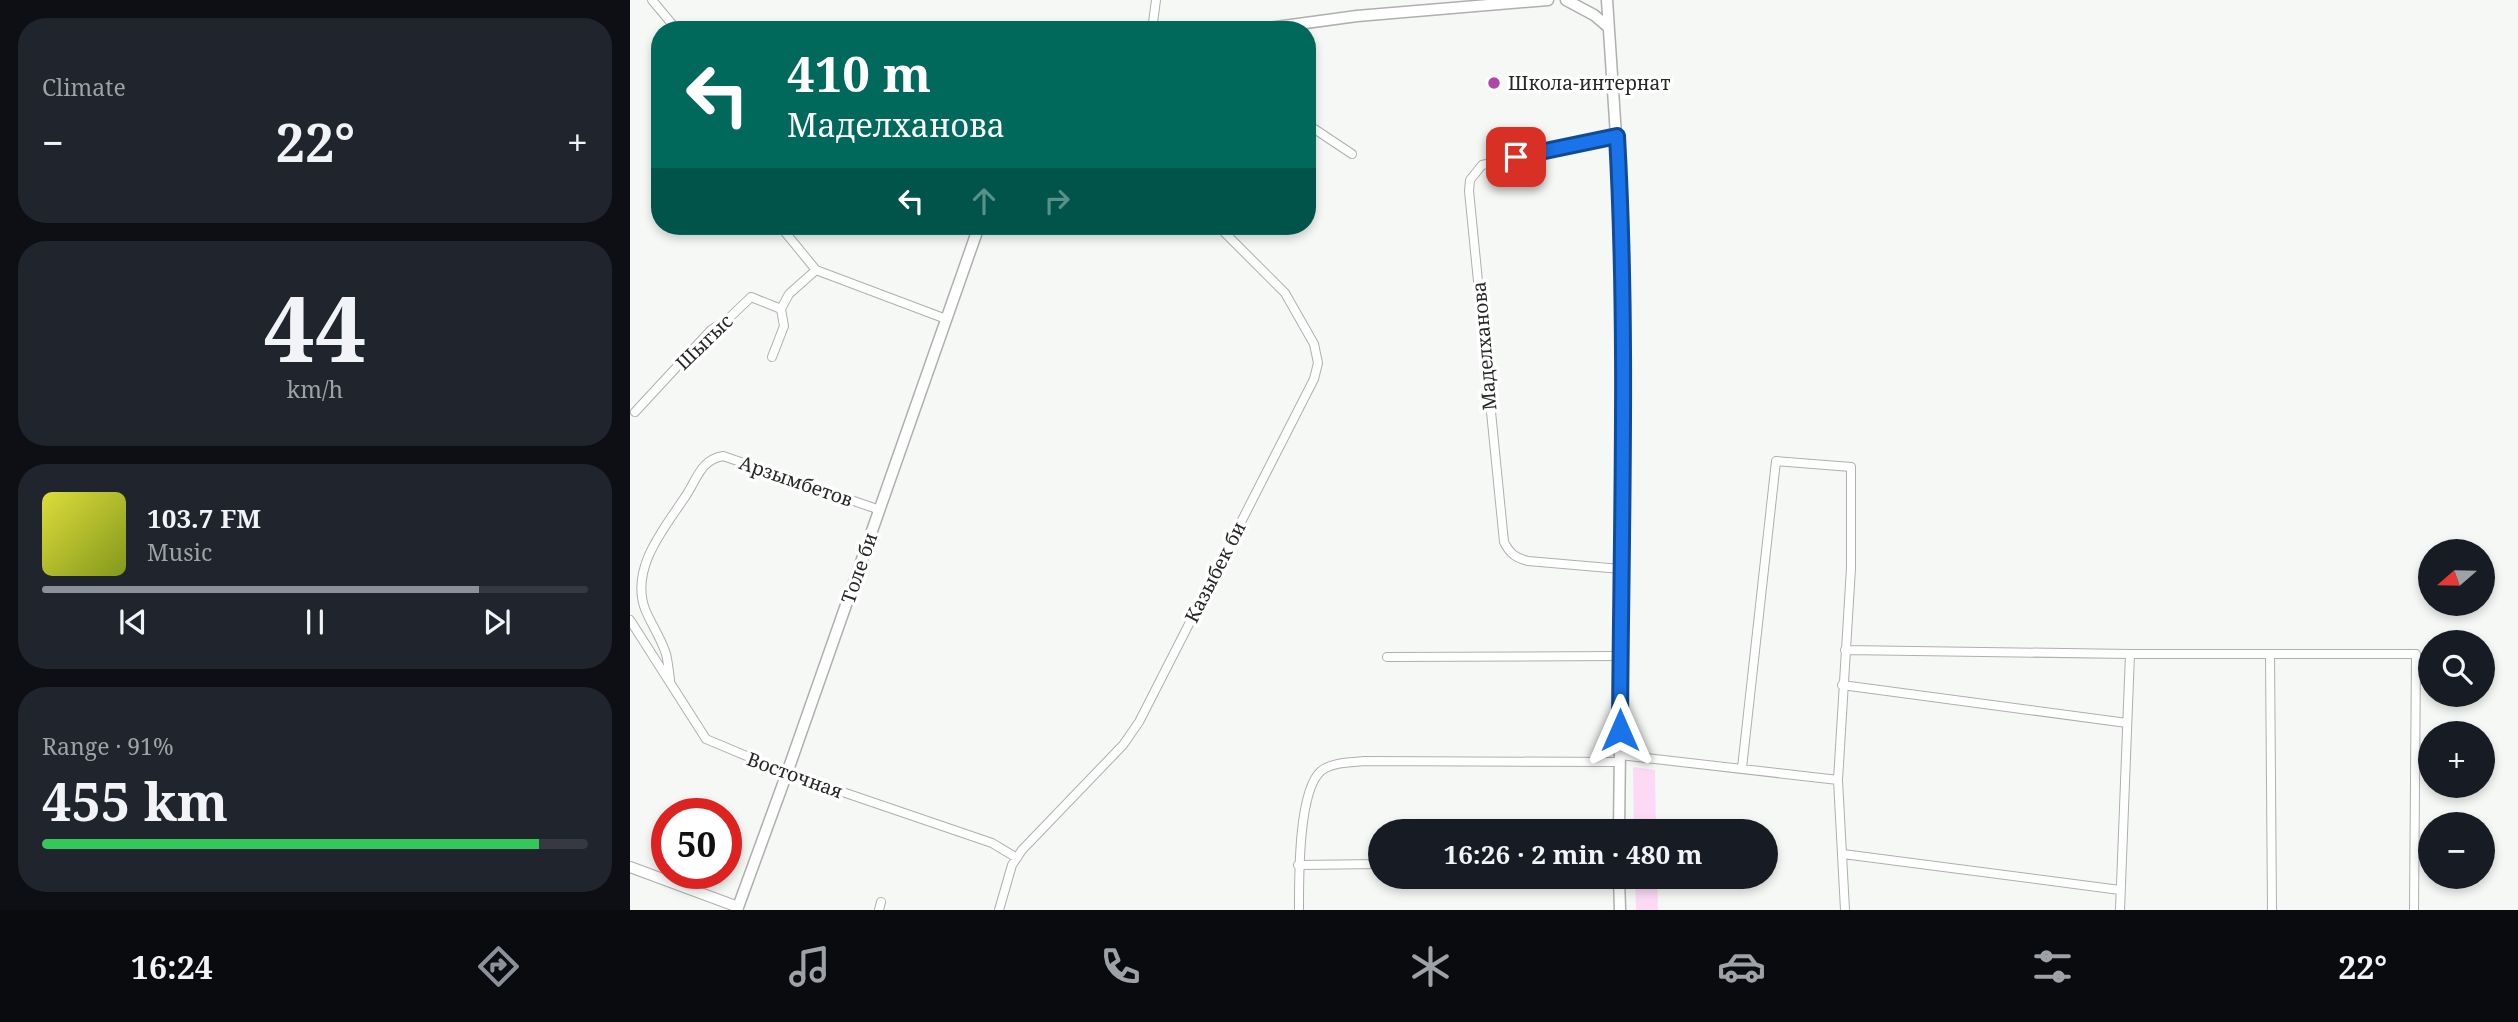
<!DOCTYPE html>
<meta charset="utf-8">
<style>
:root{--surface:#171b24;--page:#20242c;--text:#f1f3f6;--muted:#9ea1a6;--line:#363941;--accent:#8c9099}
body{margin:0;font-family:"Noto Serif",serif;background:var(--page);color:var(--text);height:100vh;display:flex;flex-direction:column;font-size:26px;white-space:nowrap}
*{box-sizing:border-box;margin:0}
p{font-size:23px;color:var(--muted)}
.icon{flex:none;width:38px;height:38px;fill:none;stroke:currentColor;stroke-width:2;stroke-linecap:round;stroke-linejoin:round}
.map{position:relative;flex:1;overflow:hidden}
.drawer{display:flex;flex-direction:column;gap:18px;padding:18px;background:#0d0f14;width:630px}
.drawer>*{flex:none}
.guide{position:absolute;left:21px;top:21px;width:665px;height:214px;border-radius:28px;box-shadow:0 4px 10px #0003;background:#00695c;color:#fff;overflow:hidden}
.needle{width:46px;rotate:250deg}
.tools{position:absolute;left:1788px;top:539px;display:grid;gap:14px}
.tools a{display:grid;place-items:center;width:77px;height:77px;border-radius:50%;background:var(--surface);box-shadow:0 4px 10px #0003;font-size:35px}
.speed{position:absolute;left:21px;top:798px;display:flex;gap:14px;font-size:35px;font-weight:700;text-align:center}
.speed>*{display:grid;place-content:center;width:91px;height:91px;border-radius:50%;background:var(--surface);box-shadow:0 4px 10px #0003;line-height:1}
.speed .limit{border:10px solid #d22;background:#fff;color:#111}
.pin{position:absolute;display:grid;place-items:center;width:60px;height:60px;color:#fff;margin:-30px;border-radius:14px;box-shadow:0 4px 10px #0006}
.me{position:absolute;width:77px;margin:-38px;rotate:0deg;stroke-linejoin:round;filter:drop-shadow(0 0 5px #0008)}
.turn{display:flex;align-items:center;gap:24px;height:147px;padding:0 21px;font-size:32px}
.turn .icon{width:91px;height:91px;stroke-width:2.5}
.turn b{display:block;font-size:49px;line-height:60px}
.lanes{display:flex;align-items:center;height:66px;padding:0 21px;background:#0003;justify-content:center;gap:35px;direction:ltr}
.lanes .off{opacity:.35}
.big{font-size:52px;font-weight:700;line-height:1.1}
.drawer .widget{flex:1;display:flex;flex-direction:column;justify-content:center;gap:10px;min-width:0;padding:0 24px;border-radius:28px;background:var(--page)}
.drawer .dial{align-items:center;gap:0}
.dial b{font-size:91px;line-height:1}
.song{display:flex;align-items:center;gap:21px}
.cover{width:84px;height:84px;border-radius:10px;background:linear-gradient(135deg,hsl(60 70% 55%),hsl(70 70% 35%))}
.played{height:7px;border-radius:4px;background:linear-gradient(90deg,var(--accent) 80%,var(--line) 80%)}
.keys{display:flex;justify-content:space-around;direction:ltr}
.heat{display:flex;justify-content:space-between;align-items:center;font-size:38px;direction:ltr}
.charge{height:10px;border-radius:5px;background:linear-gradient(90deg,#34c759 91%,var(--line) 0)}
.trip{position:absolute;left:738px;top:819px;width:410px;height:70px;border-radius:35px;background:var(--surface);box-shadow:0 4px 10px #0003;font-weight:700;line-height:70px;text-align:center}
.tabs{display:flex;height:112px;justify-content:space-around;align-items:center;background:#090b0e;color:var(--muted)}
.tabs .icon{width:49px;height:49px}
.tabs .on{color:var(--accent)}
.tabs b{font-size:32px;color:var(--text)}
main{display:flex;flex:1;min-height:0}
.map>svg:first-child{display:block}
</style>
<main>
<section class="drawer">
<div class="widget"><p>Climate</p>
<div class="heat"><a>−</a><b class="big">22°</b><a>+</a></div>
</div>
<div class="widget dial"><b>44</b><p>km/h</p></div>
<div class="widget">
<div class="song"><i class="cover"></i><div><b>103.7 FM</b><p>Music</p></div></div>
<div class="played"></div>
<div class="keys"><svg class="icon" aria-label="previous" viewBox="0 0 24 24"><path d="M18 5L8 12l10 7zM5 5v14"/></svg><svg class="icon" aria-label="pause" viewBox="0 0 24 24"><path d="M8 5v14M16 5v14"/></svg><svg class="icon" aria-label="next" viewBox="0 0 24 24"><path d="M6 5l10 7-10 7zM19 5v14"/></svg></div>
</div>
<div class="widget"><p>Range · 91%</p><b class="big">455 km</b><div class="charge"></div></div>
</section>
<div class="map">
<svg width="1888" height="910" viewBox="0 0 1888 910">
<rect width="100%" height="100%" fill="#f5f8f5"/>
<path fill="#fcdaf6" d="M 1003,767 L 1025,770 L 1026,831 L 1004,831 Z
M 1005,877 L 1027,877 L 1028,910 L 1006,910 Z"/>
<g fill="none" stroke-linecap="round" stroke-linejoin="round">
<defs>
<path id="minor" d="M 22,0 L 47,30
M 522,30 L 526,0
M 677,124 L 722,154
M 987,136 L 852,165 L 840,180 L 839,191 L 874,542 C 880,554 886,558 898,561 L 991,569
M 150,226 L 186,270 L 316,319
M 142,357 L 154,326 L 151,309 L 159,294 L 186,270
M 5,412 L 81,330 L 97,320 L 121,297 L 151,309
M 0,620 L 76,739 L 157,773 L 362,843 L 387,858
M 1215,650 L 1500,654 L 1786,654 L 1784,910
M 1640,654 L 1642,910
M 757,657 L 990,656
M 40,680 C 39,672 38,662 36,654 C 31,638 21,624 15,609 C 0,568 34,529 55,497 C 67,480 70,460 93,456 L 250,510
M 1212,685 L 1497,723
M 990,755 L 1208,780
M 1112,768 L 1146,461 L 1221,467 L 1221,568 L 1208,780 L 1215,910
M 1213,854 L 1490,890
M 668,865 L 751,864
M 249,910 L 251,902
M 369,910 L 382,865 L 392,850 L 493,745 L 509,722 L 684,379 L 688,363 L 684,344 L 655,293 L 588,226
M 669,910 C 669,879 668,791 691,771 C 702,762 720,763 734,761 L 990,762
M 1490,910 L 1500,654"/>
<path id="tertiary" d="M 0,867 L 108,907"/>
<path id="secondary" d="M 936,0 L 964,15 L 977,26
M 977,0 L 992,226 L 994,406 L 989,831
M 624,30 L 727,16 L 918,0
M 989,877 L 990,910
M 107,910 L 157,773 L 349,226"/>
</defs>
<use href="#minor" stroke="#adb0ad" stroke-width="10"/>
<use href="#tertiary" stroke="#adb0ad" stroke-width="12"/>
<use href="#secondary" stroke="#adb0ad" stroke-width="13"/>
<use href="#minor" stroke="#fff" stroke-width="8"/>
<use href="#tertiary" stroke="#fff" stroke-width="10"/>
<use href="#secondary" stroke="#fff" stroke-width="10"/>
</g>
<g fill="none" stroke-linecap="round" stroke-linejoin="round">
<defs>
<path id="route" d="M 886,157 L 987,136 C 998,334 991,532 990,730"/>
</defs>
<use href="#route" stroke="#114b97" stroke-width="18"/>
<use href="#route" stroke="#1a73e8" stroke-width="12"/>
</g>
<circle fill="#b146a7" stroke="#fff" stroke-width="2.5" cx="864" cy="83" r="7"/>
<g text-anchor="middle" stroke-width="7" stroke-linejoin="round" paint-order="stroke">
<g font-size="19" fill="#262726" stroke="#fff" text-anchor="start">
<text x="878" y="90">Школа-интернат</text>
</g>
<g font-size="19" fill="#262726" stroke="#fff">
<text transform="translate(74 342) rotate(-44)" y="7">Шыгыс</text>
<text transform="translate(854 346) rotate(-95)" y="7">Маделханова</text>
<text transform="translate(166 481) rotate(19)" y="7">Арзымбетов</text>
<text transform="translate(229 568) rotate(-71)" y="7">Толе би</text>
<text transform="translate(585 572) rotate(-63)" y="7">Казыбек би</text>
<text transform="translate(165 775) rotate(20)" y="7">Восточная</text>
</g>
</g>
</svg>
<div class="tools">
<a><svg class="needle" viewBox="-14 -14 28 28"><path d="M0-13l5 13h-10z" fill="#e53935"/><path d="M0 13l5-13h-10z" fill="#9ea1a6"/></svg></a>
<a><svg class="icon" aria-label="search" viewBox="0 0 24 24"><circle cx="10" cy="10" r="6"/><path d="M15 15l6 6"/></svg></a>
<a>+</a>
<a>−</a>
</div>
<div class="speed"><div class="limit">50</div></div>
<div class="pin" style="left:886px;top:157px;background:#d93025"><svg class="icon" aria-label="arrive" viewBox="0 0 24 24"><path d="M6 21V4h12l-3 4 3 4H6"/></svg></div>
<svg class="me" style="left:990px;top:730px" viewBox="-20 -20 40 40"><path d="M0-17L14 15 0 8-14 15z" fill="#1a73e8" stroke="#fff" stroke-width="4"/></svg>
<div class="trip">16:26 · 2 min · 480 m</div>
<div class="guide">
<div class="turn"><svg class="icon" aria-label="left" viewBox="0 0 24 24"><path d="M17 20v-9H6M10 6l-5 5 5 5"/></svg><div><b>410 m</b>Маделханова</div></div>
<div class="lanes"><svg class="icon" aria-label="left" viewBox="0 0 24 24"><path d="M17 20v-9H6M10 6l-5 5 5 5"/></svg><svg class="icon off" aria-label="ahead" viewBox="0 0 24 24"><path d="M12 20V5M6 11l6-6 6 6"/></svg><svg class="icon off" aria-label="right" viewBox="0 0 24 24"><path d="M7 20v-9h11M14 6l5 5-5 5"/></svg></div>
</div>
</div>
</main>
<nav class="tabs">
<b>16:24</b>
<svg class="icon on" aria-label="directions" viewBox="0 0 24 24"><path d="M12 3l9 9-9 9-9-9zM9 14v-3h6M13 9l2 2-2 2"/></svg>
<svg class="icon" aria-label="music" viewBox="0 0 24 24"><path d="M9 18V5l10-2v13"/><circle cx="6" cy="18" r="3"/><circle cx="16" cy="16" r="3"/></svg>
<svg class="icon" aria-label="phone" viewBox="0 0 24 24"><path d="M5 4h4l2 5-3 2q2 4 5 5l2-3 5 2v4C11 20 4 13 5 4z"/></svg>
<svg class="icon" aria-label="climate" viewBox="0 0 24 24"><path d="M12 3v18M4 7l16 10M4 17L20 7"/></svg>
<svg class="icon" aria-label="car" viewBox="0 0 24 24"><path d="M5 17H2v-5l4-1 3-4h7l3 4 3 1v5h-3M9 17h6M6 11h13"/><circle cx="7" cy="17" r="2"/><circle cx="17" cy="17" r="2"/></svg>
<svg class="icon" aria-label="filters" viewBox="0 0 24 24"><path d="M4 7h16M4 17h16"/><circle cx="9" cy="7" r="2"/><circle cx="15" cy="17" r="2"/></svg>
<b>22°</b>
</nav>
